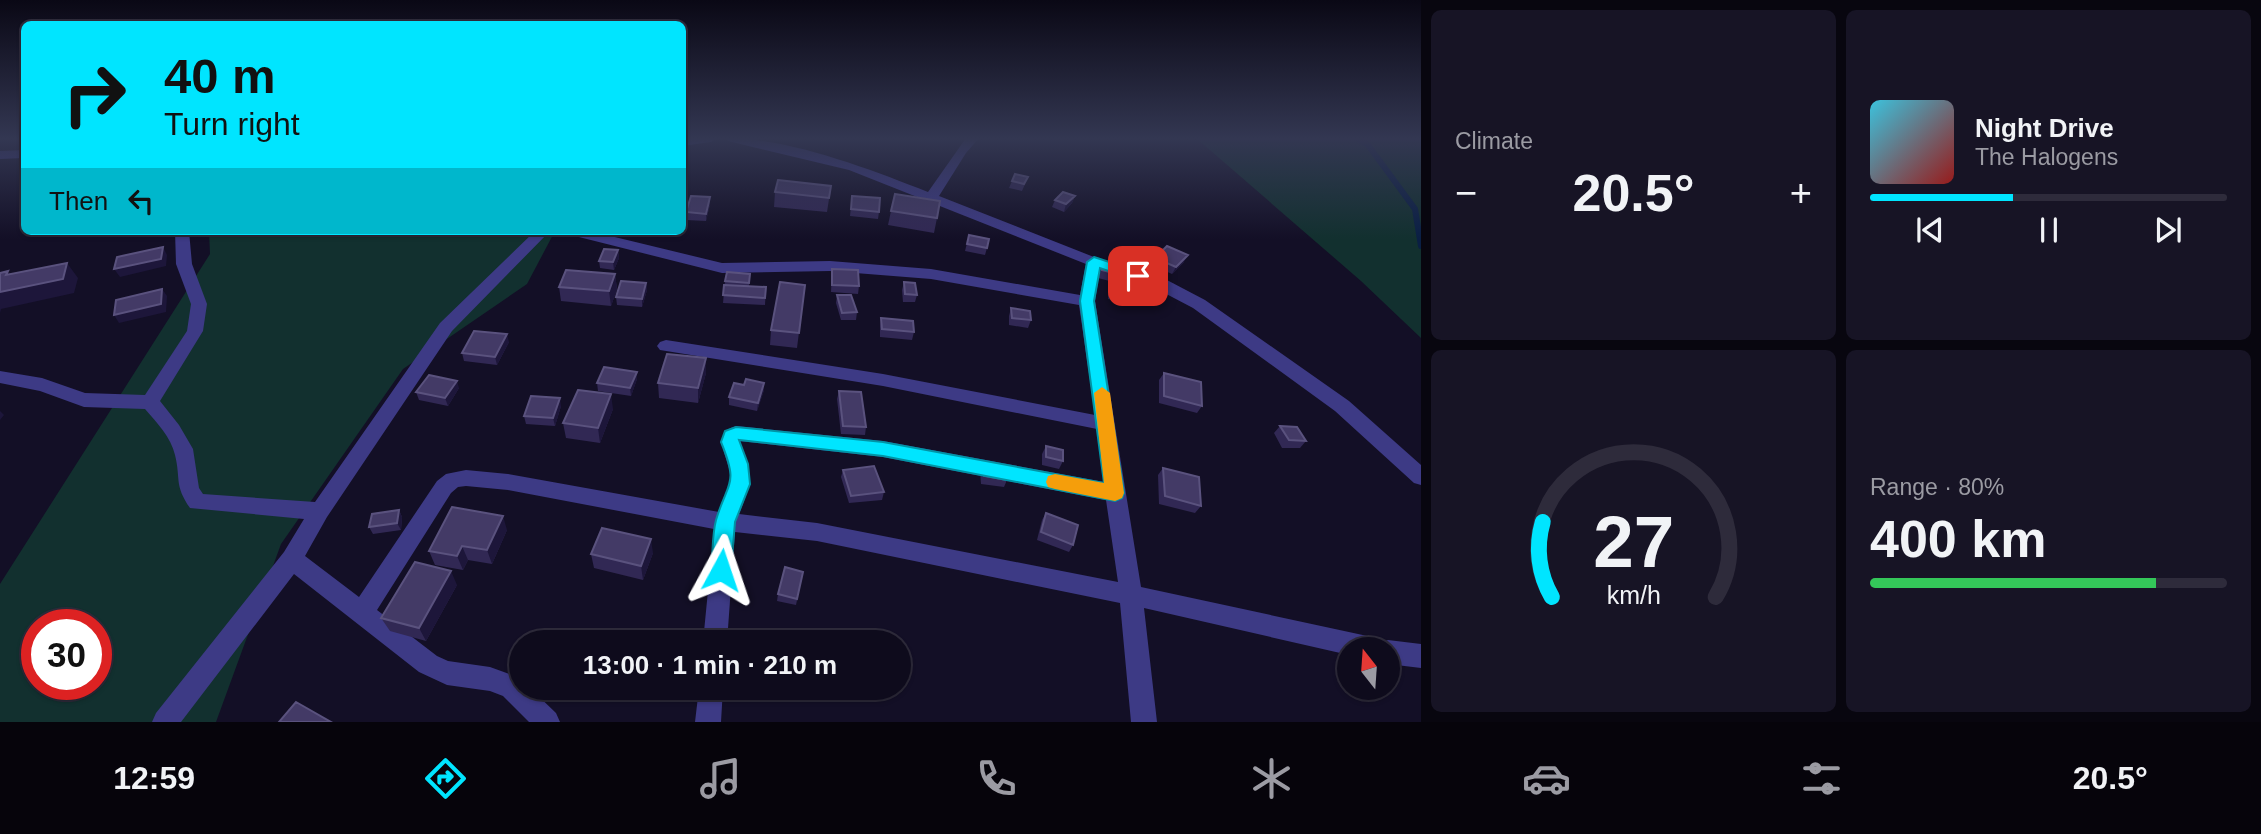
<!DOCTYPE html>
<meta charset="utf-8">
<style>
:root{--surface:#0e0b1c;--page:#171425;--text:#f1f3f6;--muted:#9b9ba3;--line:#2e2b3b;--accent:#00e5ff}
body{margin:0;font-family:Helvetica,sans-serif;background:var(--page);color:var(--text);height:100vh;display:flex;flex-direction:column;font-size:26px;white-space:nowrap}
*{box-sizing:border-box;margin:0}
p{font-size:23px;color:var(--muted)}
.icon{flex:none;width:38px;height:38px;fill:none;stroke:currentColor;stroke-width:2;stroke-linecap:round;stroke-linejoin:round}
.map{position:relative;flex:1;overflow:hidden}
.drawer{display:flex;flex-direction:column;gap:10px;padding:10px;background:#08060f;width:840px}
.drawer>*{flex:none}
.hud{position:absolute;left:21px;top:21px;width:665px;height:214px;border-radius:10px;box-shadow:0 2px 5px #0004,0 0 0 2px var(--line);background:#00e5ff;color:#111;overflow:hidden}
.needle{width:46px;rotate:343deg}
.tools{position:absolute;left:1337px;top:637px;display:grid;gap:14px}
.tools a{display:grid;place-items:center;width:63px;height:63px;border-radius:50%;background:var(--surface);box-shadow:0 2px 5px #0004,0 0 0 2px var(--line);font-size:35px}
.speed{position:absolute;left:21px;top:609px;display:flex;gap:14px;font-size:35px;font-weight:700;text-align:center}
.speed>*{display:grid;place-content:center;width:91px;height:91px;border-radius:50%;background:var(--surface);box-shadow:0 2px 5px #0004,0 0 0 2px var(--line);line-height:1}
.speed .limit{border:10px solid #d22;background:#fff;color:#111}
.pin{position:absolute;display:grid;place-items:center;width:60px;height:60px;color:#fff;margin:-30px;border-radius:14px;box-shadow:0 4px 10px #0006}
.me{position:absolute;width:77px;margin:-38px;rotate:5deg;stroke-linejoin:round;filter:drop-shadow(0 0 5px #0008)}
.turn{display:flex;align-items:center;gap:24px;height:147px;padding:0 28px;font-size:32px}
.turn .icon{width:91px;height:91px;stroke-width:2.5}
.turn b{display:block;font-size:49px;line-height:60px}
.then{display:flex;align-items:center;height:66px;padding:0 28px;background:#0003;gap:14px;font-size:26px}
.big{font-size:52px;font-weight:700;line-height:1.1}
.drawer .widget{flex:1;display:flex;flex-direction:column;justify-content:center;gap:10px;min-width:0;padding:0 24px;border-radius:10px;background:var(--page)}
.drawer .dial{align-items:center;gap:0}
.dial svg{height:182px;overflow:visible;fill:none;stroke:var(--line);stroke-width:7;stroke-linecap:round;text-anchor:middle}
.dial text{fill:var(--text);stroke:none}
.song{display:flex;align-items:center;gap:21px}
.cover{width:84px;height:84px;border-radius:10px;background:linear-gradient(135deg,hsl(190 70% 55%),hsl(0 70% 35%))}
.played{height:7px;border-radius:4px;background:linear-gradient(90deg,var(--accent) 40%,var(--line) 40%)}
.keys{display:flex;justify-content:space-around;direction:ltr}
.heat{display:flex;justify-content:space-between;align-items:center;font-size:38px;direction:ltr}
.charge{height:10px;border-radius:5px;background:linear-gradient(90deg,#34c759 80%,var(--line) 0)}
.drawer .tiles{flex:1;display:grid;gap:10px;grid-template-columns:repeat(2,1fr)}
.trip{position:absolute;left:509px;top:630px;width:402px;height:70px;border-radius:35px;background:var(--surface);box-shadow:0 2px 5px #0004,0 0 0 2px var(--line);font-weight:700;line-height:70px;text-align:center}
.menu{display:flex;height:112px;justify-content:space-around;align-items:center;background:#06040b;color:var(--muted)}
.menu .icon{width:49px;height:49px}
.menu .current{color:var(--accent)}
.menu b{font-size:32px;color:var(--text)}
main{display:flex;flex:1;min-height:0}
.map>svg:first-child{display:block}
</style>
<main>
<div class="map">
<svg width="1421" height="722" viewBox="0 0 1421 722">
<rect width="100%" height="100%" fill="#130f26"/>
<path fill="#12302f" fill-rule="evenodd" d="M 1196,138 L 1421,138 L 1421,338 L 1361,281 Z
M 209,231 L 555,231 L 527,284 L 403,369 L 281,544 L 216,722 L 0,722 L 0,584 L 210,254 ZM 37,625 L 96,625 L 96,684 L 37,684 Z"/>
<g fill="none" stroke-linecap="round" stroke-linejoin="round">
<path stroke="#0a1f44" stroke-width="6" d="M 1357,138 L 1368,145 L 1415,209 L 1421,246"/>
<path fill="#3d3a85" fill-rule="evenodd" d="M 682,138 L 717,138 L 711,142 L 682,146 Z
M 726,138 C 789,138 869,169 928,192 L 966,138 L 979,138 L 966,153 L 939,196 L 1099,259 L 1165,279 L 1205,300 L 1349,401 L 1421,465 L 1421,485 L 1414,483 L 1335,411 L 1193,308 L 1153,287 L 1100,269 L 1095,301 L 1141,587 L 1372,637 L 1381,643 L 1388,640 L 1421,644 L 1421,668 L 1388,664 L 1388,649 L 1349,649 L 1349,655 L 1144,608 L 1157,722 L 1131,722 L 1120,603 L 817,541 L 735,532 L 727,642 L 703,642 L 714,529 L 508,490 L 466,486 L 458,487 L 451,493 L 377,610 L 437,656 L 448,661 L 490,667 L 520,678 L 522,688 L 530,688 L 556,713 L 560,722 L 529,722 L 503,696 L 490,691 L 447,685 L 419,672 L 294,574 L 181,722 L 152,722 L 156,713 L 284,552 L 304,519 L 190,508 C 174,485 181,479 175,455 C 171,437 157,423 145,409 L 84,407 L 40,391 L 0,383 L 0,371 L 42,378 L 85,393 L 145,395 L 187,331 L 191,304 L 176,264 L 175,231 L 189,231 L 192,264 L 207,304 L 203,331 L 160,401 L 179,425 L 193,449 L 199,488 L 203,494 L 315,502 L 440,323 L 535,231 L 550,231 L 452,331 L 327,517 L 305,556 L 359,597 L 437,481 L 446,474 L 466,470 L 508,474 L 719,512 C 722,504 728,494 730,485 C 735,463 706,435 736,426 L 883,441 L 1104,482 L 1097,429 L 883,386 L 660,350 L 657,346 L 660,342 L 666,340 L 883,374 L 1095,415 L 1079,305 L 931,279 L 830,271 L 722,273 L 567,234 L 565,231 L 590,231 L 722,263 L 830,261 L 931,269 L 1080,295 L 1086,264 L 849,170 L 728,141 ZM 740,441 L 883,457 L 1106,500 L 1118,582 L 817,523 L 739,514 C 754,477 751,478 740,441 Z
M 24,150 L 24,158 L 0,159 L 0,151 Z
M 699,688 L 723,688 L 721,722 L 695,722 Z"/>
</g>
<path fill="#312854" d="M 1012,181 L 1025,184 L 1022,191 L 1009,188 Z
M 831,186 L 827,212 L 774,207 L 775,192 Z
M 852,196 L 879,212 L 878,219 L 850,216 Z
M 1075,196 L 1072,203 L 1064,212 L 1052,207 L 1055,200 Z
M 710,204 L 706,221 L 686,220 L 686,212 Z
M 891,211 L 937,218 L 934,233 L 888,225 Z
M 969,235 L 987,248 L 985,255 L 965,251 Z
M 618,250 L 619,258 L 614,270 L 600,268 L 599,261 Z
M 1155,258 L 1184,262 L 1172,274 L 1152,265 Z
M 1104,262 L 1124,276 L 1121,284 L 1098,278 Z
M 832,269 L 859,286 L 858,294 L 831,292 Z
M 615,274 L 617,289 L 611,306 L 561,301 L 559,287 Z
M 750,274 L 749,286 L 766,287 L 765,305 L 723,303 L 725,281 Z
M 904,282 L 917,295 L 915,302 L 903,302 L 902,290 Z
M 646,283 L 647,290 L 642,307 L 617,305 L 616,297 Z
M 1112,284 L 1139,298 L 1135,305 L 1108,299 L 1108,291 Z
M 805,285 L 797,348 L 770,345 L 771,330 Z
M 837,295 L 857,312 L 856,320 L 841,320 L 836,303 Z
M 1011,308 L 1031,320 L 1028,328 L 1009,325 L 1009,316 Z
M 881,318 L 914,332 L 912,340 L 880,337 L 880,326 Z
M 509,342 L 497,365 L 464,361 L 462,353 Z
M 706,358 L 706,373 L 698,403 L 659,398 L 658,383 Z
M 1164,373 L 1202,406 L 1197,413 L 1159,403 L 1159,380 Z
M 637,379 L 631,396 L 598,391 L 597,383 Z
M 459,388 L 448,406 L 419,400 L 416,392 Z
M 764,390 L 757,411 L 729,405 L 729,397 Z
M 839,391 L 866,427 L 865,435 L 841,434 L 837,399 Z
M 561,406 L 555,426 L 526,424 L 524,416 Z
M 613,409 L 600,443 L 566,438 L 563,423 Z
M 1280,426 L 1306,441 L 1300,448 L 1282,448 L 1274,433 Z
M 1046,446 L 1063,461 L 1059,469 L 1042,465 L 1042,454 Z
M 983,463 L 1007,480 L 1004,487 L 981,484 L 980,471 Z
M 1163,468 L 1201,506 L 1195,513 L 1159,504 L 1158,475 Z
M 843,470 L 884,492 L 882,500 L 849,503 L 841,477 Z
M 399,510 L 402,517 L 401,530 L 373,534 L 369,527 Z
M 1046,513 L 1073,545 L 1069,552 L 1037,540 L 1042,520 Z
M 507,530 L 492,564 L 468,560 L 463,570 L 435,565 L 429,551 Z
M 653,553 L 643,580 L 594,568 L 591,554 Z
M 803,572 L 796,605 L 777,601 L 778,594 Z
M 457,585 L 426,641 L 390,631 L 381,618 Z
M 830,688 L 854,688 L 852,693 Z"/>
<path fill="#1d163a" d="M 1075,196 L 1072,203 L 1064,212 L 1066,204 Z
M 710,197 L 710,204 L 706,221 L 706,214 Z
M 163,247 L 167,255 L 166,266 L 120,277 L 114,269 Z
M 618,250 L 619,258 L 614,270 L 613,262 Z
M 1188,255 L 1184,262 L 1172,274 L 1176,267 Z
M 67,263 L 78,278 L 74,293 L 1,309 L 0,313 L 0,292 L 8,271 L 20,286 Z
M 615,274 L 617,289 L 611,306 L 609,291 Z
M 646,283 L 647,290 L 642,307 L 642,299 Z
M 162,289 L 167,296 L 166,312 L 119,323 L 114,315 Z
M 507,334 L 509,342 L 497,365 L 495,357 Z
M 706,358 L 706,373 L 698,403 L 698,388 Z
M 637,372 L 637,379 L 631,396 L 630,388 Z
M 457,381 L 459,388 L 448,406 L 445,398 Z
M 764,383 L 764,390 L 757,411 L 758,403 Z
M 611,394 L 613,409 L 600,443 L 598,428 Z
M 560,398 L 561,406 L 555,426 L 553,418 Z
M 0,411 L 4,415 L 0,420 Z
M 399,510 L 402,517 L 401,530 L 397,523 Z
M 503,516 L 507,530 L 492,564 L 487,550 Z
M 651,539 L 653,553 L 643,580 L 641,566 Z
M 462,546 L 468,560 L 463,570 L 457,556 Z
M 451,571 L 457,585 L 426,641 L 419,628 Z"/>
<path fill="#433a66" stroke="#5a527e" stroke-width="2" d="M 1015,174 L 1028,177 L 1024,184 L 1012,181 Z
M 778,180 L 831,186 L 829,198 L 775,192 Z
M 1063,192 L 1075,196 L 1066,204 L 1055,200 Z
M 895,194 L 940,201 L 937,218 L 891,211 Z
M 691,196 L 710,197 L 706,214 L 686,212 Z
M 852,196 L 880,198 L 879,212 L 851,209 Z
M 969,235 L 989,239 L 987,248 L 967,244 Z
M 1167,246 L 1188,255 L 1176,267 L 1155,258 Z
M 163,247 L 161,259 L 114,269 L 117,257 Z
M 604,249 L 618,250 L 613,262 L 599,261 Z
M 1104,262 L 1126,268 L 1124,276 L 1102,270 Z
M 67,263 L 63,279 L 0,292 L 0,273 L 8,271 L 6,275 Z
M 832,269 L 858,270 L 859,286 L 832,285 Z
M 566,270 L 615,274 L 609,291 L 559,287 Z
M 727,272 L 750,274 L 749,283 L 725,281 Z
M 621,281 L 646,283 L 642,299 L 616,297 Z
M 780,282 L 805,285 L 799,333 L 771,330 Z
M 904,282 L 915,283 L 917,295 L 905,294 Z
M 1112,284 L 1139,290 L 1139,298 L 1111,292 Z
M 724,285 L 766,287 L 765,298 L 723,295 Z
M 162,289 L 161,304 L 114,315 L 116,300 Z
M 837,295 L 851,295 L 857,312 L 842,313 Z
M 1011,308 L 1030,311 L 1031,320 L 1012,318 Z
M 881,318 L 913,321 L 914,332 L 882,329 Z
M 474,331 L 507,334 L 495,357 L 462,353 Z
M 667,354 L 706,358 L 698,388 L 658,383 Z
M 604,367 L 637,372 L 630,388 L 597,383 Z
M 1164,373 L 1201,382 L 1202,406 L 1164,396 Z
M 429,375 L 457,381 L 445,398 L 416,392 Z
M 746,379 L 764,383 L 758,403 L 729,397 L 734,383 L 744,385 Z
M 578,390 L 611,394 L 598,428 L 563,423 Z
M 839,391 L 861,392 L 866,427 L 843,426 Z
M 531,396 L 560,398 L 553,418 L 524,416 Z
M 1280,426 L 1297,427 L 1306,441 L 1289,440 Z
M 1046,446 L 1063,450 L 1063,461 L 1046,457 Z
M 983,463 L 1006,467 L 1007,480 L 984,476 Z
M 874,466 L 884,492 L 851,496 L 843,470 Z
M 1163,468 L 1199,477 L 1201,506 L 1165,496 Z
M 452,507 L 503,516 L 487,550 L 462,546 L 457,556 L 429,551 Z
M 399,510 L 397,523 L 369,527 L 372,514 Z
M 1046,513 L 1078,525 L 1073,545 L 1041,532 Z
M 602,528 L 651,539 L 641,566 L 591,554 Z
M 415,562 L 451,571 L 419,628 L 381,618 Z
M 785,567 L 803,572 L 797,599 L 778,594 Z
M 819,630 L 862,641 L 862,642 L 817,642 Z
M 296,702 L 331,722 L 279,722 Z"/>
<linearGradient id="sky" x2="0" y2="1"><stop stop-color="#0a0815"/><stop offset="0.58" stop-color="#333752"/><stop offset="1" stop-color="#333752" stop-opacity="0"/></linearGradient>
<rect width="1421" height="239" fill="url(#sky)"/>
<path fill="#00e5ff" stroke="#0095a6" stroke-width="2" d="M 1094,257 L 1143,273 L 1145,276 L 1138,281 L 1100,268 L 1094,301 L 1124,493 L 1122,498 L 1115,501 L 883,456 L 739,440 L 748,464 L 750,484 L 735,522 L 731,570 L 728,576 L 721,579 L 714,576 L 711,570 C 713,554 712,535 716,520 C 728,480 739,486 721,442 L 725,431 L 736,427 L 883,442 L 1104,483 L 1080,301 L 1087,262 Z"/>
<path fill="#f59e0b" d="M 1102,387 L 1110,393 L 1124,493 L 1122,498 L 1115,501 L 1055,489 L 1048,487 L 1046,482 L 1048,476 L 1055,474 L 1104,483 L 1094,393 Z"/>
</svg>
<div class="tools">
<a><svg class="needle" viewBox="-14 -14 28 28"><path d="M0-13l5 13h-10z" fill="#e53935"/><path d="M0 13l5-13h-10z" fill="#9b9ba3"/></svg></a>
</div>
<div class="speed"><div class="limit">30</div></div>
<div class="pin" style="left:1138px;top:276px;background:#d93025"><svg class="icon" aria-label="arrive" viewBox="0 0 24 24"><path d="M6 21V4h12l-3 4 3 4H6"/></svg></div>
<svg class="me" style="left:721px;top:570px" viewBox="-20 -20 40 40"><path d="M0-17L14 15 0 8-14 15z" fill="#00e5ff" stroke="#fff" stroke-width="4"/></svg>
<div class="trip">13:00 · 1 min · 210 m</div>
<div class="hud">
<div class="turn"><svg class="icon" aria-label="right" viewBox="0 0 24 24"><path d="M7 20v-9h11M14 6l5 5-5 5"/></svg><div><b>40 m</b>Turn right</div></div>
<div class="then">Then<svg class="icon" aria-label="left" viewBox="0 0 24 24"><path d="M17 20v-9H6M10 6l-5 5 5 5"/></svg></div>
</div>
</div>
<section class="drawer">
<div class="tiles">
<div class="widget"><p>Climate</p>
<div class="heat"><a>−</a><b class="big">20.5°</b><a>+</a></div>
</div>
<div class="widget">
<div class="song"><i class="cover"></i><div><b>Night Drive</b><p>The Halogens</p></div></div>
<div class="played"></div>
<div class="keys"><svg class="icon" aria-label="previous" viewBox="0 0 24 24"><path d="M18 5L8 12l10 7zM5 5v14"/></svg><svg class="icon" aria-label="pause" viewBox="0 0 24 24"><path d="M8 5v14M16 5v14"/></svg><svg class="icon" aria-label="next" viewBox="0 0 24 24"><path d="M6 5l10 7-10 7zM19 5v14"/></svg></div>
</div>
<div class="widget dial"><svg viewBox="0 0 100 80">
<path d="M14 69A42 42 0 1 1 86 69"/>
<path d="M14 69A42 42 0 0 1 10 36" stroke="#00e5ff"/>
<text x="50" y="56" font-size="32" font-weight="700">27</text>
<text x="50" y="72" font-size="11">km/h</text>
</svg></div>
<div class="widget"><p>Range · 80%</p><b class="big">400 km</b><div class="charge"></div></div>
</div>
</section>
</main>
<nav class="menu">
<b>12:59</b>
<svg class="icon current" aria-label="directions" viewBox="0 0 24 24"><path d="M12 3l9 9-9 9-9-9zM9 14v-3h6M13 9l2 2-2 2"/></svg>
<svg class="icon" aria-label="music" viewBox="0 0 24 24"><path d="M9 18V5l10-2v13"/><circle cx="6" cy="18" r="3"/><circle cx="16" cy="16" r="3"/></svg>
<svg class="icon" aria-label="phone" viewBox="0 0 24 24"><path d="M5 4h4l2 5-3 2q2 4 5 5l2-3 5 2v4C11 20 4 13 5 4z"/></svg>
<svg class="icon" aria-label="climate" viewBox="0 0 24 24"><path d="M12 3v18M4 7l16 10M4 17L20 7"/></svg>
<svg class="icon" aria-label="car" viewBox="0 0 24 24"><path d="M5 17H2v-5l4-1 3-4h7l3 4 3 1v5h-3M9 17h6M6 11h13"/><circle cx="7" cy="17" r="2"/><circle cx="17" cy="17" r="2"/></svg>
<svg class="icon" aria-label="filters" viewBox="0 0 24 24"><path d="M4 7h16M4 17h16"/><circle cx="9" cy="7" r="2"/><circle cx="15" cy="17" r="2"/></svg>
<b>20.5°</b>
</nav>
